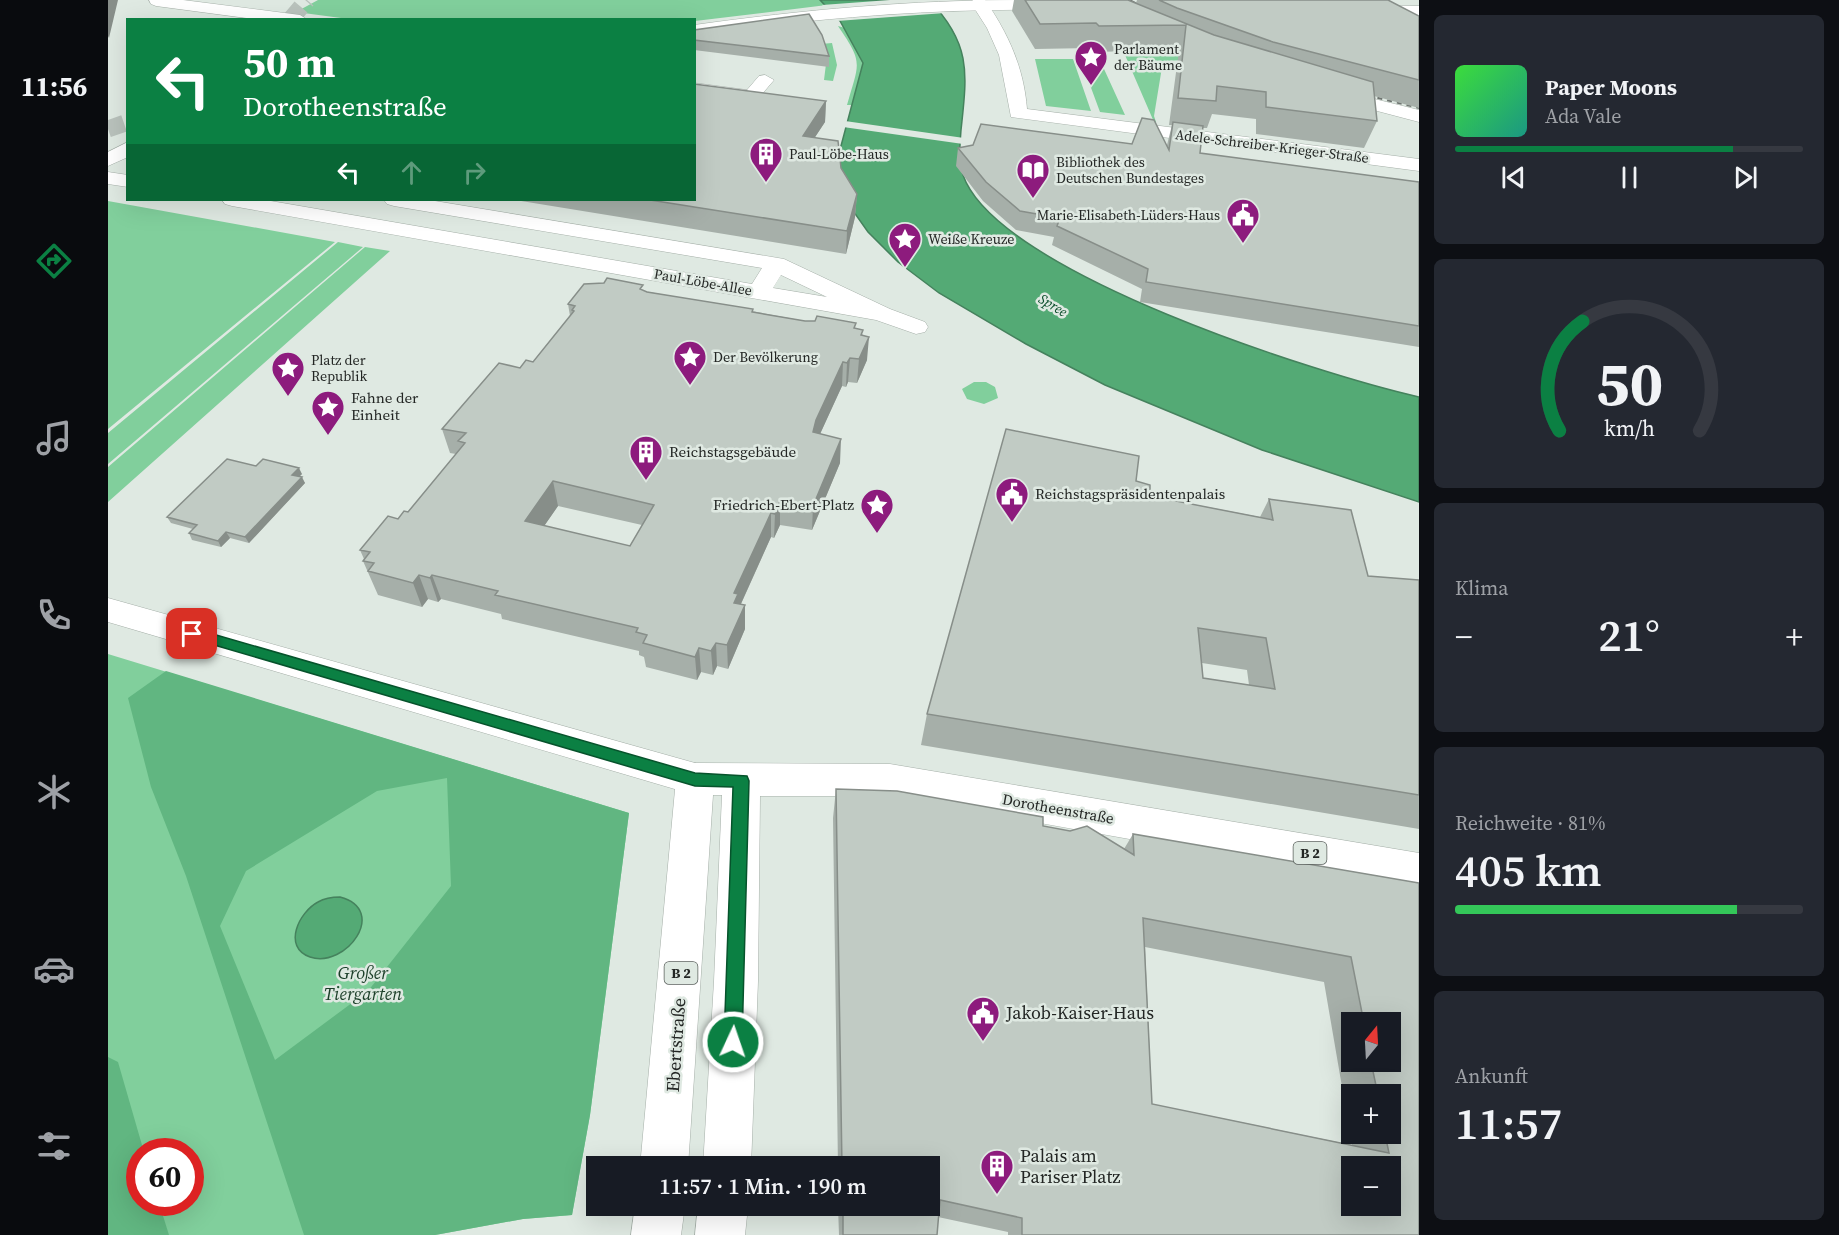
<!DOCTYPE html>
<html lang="de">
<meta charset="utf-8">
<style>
:root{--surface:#171b24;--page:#242831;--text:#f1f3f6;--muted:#9ea1a6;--line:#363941;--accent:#0b8043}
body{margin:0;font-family:"Source Serif 4",serif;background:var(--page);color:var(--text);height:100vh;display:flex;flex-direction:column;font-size:22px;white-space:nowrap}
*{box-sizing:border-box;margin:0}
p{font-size:20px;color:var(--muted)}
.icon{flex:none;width:33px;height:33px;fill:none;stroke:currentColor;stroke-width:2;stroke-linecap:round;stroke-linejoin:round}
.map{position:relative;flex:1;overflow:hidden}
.panel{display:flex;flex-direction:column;gap:15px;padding:15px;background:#0d0f14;width:420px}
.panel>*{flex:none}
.guide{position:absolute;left:18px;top:18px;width:570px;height:183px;border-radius:0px;box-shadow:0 6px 24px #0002;background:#0b8043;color:#fff;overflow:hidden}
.needle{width:39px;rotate:18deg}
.controls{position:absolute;left:1233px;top:1012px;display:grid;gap:12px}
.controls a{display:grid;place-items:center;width:60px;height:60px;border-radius:0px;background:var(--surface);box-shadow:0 6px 24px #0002;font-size:30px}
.speed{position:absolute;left:18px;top:1138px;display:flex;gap:12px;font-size:30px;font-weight:700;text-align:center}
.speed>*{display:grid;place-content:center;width:78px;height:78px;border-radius:50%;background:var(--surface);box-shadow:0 6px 24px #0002;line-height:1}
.speed .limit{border:9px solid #d22;background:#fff;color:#111}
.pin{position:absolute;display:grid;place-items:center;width:51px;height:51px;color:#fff;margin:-26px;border-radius:12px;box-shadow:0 3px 9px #0006}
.me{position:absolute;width:66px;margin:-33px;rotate:3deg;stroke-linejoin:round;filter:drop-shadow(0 0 4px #0008)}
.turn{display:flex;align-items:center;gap:21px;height:126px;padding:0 18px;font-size:27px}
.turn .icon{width:78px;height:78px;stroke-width:2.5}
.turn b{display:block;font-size:42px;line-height:51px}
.lanes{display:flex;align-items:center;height:57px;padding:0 18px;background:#0003;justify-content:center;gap:30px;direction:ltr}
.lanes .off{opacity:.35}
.big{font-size:45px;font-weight:600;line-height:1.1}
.panel .card{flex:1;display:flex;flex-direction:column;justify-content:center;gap:9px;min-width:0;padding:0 21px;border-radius:9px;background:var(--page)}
.panel .dial{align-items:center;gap:0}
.dial svg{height:156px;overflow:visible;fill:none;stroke:var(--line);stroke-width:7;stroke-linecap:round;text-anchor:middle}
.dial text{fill:var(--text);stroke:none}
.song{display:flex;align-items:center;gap:18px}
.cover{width:72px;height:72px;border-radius:9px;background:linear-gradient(135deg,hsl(120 70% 55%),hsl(170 70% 35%))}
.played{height:6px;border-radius:3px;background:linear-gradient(90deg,var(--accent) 80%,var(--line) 80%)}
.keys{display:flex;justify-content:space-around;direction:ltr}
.heat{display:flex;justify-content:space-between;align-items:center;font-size:33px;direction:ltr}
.charge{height:9px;border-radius:4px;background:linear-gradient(90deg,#34c759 81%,var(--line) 0)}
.trip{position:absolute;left:478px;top:1156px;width:354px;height:60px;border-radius:0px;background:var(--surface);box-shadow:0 6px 24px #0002;font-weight:600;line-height:60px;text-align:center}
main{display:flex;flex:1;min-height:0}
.dock{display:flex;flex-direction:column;width:108px;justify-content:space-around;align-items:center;background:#090b0e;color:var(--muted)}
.dock .icon{width:42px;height:42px}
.dock .selected{color:var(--accent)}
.dock b{font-size:27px;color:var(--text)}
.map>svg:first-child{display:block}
</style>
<main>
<nav class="dock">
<b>11:56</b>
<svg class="icon selected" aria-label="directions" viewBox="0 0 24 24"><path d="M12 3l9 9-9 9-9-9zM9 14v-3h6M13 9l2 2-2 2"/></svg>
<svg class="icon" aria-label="music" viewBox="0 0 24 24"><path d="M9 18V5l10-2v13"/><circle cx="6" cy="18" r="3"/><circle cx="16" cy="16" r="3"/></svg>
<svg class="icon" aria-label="phone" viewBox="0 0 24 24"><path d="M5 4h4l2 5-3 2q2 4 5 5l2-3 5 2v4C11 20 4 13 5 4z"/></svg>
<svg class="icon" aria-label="climate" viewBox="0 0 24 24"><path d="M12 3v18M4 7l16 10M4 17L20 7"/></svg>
<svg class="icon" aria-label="car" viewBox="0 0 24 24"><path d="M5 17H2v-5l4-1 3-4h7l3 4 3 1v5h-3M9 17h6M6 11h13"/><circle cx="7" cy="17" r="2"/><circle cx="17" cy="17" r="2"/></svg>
<svg class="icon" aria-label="filters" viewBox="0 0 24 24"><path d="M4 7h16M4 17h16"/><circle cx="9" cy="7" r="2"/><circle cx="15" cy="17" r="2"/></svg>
</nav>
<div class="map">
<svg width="1311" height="1235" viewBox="0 0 1311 1235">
<rect width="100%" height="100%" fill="#dfe9e2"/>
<path fill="#81cf9c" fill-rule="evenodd" d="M 210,0 L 712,0 L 719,5 L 587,21 L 248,20 L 188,12 Z
M 730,26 L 737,28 L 755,63 L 744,105 L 739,105 C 751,62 756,64 730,26 Z
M 724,43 L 729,65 L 725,81 L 716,80 L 718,64 L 713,44 Z
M 1085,54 L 1097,59 L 1055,61 L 1046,116 L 1048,122 L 1046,122 L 1017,55 Z
M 972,58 L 991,58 L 1017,115 L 992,112 Z
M 927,59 L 965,59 L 983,111 L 938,106 Z
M 0,201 L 227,242 L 0,429 Z
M 230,242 L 255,247 L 0,464 L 0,433 Z
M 257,247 L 282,251 L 0,502 L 0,467 Z
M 866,382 L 878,382 L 887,387 L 890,398 L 876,404 L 859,399 L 854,389 Z
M 0,654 L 521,813 L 482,1115 L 464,1215 L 415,1219 L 327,1235 L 0,1235 ZM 32,1152 L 82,1152 L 82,1203 L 32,1203 Z"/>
<path fill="#61b681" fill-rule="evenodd" d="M 58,671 L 521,813 L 482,1115 L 464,1215 L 415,1219 L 327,1235 L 196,1235 L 78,876 L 43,787 L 20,698 ZM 339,778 L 343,886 L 260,991 L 167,1060 L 112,926 L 138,871 L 269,791 Z
M 0,1057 L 10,1062 L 36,1152 L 32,1152 L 32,1203 L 51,1203 L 61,1235 L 0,1235 Z"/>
<path fill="#54aa75" stroke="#45825d" stroke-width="1.5" d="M 712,0 L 821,0 C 864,44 859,74 853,130 C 852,144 850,161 855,175 C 889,273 1214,375 1311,397 L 1311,502 L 1154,450 L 997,385 L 918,344 L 831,293 L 790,262 L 760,232 L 743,208 L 729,161 L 755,63 L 732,21 Z
M 232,897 C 281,910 238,969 202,957 C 174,947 191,912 210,902 C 217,898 224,897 232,897 Z"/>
<path fill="#dfe9e2" d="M 782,0 L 826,0 L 837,13 L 729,21 L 714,5 Z
M 737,121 L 856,138 L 855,144 L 735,127 Z"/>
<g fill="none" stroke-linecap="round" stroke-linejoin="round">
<path stroke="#b9c2bc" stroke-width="17" stroke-dasharray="17 8" stroke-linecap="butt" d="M 182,20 L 199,0
M 0,129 L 20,122"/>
<defs>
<path id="street" d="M 41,0 L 75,0 L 192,15 L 200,20 L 153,20 L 48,6 L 43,4 Z
M 865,0 L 877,0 C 900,33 916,68 919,109 L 1311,159 L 1311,171 L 903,117 L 891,55 L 879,28 L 863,3 Z
M 657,75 L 666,80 L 649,100 L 643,101 L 586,93 L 586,83 L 639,90 L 651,76 Z
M 1226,89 L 1311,110 L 1311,122 L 1220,98 L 1217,94 L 1220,90 Z
M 0,172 L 20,175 L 20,187 L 0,184 Z
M 114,200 L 157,200 L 644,284 L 654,268 L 286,206 L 279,204 L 276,200 L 321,200 L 676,259 L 782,309 L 817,322 L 820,327 L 817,332 L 808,334 L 768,320 L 124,206 L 117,204 ZM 673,275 L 719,297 L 665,288 Z"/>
<path id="secondary" d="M 912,0 L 949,0 L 957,5 L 949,10 C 827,8 707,18 586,35 L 586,25 C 695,10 803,0 912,0 Z
M 1256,5 L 1311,6 L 1311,16 L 1251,13 L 1248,10 Z
M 20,142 L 20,157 L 0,166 L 0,152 Z
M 0,598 L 587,763 L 600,768 L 606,779 L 600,790 L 587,795 L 0,622 Z"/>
<path id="primary" d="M 587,763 L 782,764 L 1311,853 L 1311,891 L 782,796 L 652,796 L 650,981 L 643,1167 L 595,1167 L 606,981 L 614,795 L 605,795 L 580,1167 L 532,1167 L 568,779 L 574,768 Z
M 527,1206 L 577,1206 L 573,1235 L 523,1235 Z
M 590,1206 L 640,1206 L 637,1235 L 587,1235 Z"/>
</defs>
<use href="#street" stroke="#a5afa8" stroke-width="1"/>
<use href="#secondary" stroke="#a5afa8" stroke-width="1"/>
<use href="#primary" stroke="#a5afa8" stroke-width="1"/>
<use href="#street" fill="#fff" fill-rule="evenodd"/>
<use href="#secondary" fill="#fff" fill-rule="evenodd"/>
<use href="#primary" fill="#fff" fill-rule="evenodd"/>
<path stroke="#6d736f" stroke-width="1.5" d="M 1022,0 L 1043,11"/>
<path stroke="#6d736f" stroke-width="2" stroke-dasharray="5 5" stroke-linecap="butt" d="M 1250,93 L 1311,108"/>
</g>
<path fill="#a6afa9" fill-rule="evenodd" d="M 906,0 L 1280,0 L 1311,16 L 1311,108 L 1266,96 L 1269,121 L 1256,148 L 1148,134 L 1148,119 L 1104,114 L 1099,128 L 1095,128 L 1092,153 L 1311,182 L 1311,347 L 1032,302 L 1034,289 L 944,245 L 946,237 L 908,230 L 875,201 L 848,166 L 850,148 L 1059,145 L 1064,125 L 1061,125 L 1071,50 L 985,52 L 983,48 L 927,49 L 904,11 ZM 1020,0 L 1029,0 L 1028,3 Z
M 586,30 L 721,56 L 721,67 L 586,50 Z
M 718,101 L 717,122 L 707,137 L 733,168 L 749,194 L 747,217 L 738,254 L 407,200 L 586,200 Z
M 536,291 L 697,321 L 748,328 L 755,335 L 759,360 L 749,383 L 740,382 L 738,387 L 734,386 L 712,434 L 732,463 L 704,530 L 672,525 L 666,538 L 663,537 L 633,604 L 637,629 L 620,669 L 609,666 L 605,675 L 593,672 L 589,680 L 538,667 L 536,657 L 531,655 L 531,651 L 394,619 L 393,614 L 333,599 L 330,602 L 320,599 L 314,607 L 270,595 L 255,561 L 256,559 L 252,550 L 290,519 L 300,512 L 348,454 L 342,453 L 334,429 L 412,368 L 425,362 L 462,316 L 460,304 ZM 450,506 L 534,525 L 522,546 L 436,526 Z
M 148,466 L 194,474 L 191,476 L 197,483 L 141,543 L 122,538 L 113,547 L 84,540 L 81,533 L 85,529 L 63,523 L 59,517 Z
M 1028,481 L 1042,496 L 1152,517 L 1161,499 L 1260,576 L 1311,580 L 1311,829 L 813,745 L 819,714 ZM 1094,663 L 1139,670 L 1141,685 L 1095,678 Z
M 728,789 L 935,826 L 1016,849 L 1025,834 L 1311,883 L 1311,1235 L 900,1235 L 900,1232 L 830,1217 L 829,1235 L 731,1235 L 730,1206 L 822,1206 L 822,1167 L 730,1167 L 725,818 ZM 1037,947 L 1216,982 L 1244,1145 L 1044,1104 ZM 1244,1023 L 1282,1023 L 1282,1062 L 1244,1062 ZM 1244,1095 L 1282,1095 L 1282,1134 L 1244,1134 Z"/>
<path fill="#878e89" d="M 0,0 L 10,0 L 1,38 L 0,36 Z
M 718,101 L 717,122 L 694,157 L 695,136 Z
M 749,194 L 747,217 L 738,254 L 739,231 Z
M 761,337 L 759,360 L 749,383 L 751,359 Z
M 742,358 L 740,382 L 738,387 L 739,363 Z
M 735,362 L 734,386 L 707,445 L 705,432 L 708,420 Z
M 733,439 L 732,463 L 704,530 L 705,506 Z
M 191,468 L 194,474 L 187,481 L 184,475 Z
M 194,477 L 197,483 L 141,543 L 137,537 Z
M 445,481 L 450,506 L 423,545 L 417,521 Z
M 672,501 L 672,525 L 666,538 L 667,514 Z
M 663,513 L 663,537 L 631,608 L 637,605 L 637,629 L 620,669 L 619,645 L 627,626 L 626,593 Z
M 118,532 L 122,538 L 113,547 L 110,541 Z
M 311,575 L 320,599 L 314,607 L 305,583 Z
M 324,575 L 333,599 L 330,602 L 322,578 Z
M 608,643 L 609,666 L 605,675 L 603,651 Z
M 591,648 L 593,672 L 589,680 L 587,657 Z"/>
<path fill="#c1cbc4" stroke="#878e89" stroke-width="1.5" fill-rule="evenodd" d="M 917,0 L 1020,0 L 1106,35 L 1265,82 L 1269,121 L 1158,107 L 1158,92 L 1109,86 L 1108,101 L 1070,98 L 1078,25 L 991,26 L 988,23 L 932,24 Z
M 1051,0 L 1280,0 L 1311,16 L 1311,80 L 1165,42 L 1069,8 Z
M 701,14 L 714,35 L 721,56 L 586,40 L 586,30 Z
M 586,84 L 718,101 L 695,136 L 730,141 L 733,168 L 749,194 L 739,231 L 542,200 L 586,200 Z
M 1034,118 L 1046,120 L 1061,150 L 1065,122 L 1095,126 L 1092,153 L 1311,182 L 1311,326 L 1038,282 L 1040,269 L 949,226 L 952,218 L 912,211 L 878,182 L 850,148 L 865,145 L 873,124 L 1024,144 Z
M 499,278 L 535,285 L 532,289 L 539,292 L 645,309 L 644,312 L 697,321 L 707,321 L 709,316 L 748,323 L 746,328 L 755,330 L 753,335 L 761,337 L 751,359 L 742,358 L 739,363 L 735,362 L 708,420 L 705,432 L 733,439 L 705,506 L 672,501 L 667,514 L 663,513 L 626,593 L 630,594 L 626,603 L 637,605 L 619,645 L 608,643 L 603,651 L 591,648 L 587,657 L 535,643 L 539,635 L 528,632 L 530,628 L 387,595 L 390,591 L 324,575 L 322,578 L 311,575 L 305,583 L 260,571 L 266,563 L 255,561 L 262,552 L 252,550 L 280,516 L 290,519 L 296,511 L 300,512 L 357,443 L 350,441 L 358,433 L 334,429 L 391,363 L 412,368 L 418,360 L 425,362 L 466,311 L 464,310 L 467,306 L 460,304 L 476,284 L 496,283 ZM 445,481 L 546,505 L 522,546 L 417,521 Z
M 898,429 L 1031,456 L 1028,481 L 1042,485 L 1042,496 L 1165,520 L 1161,499 L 1243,510 L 1260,576 L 1311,580 L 1311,795 L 819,714 ZM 1090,628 L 1158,638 L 1167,689 L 1095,678 Z
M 119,459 L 148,466 L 155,459 L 191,468 L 184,475 L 194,477 L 137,537 L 118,532 L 110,541 L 81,533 L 89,525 L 59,517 Z
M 728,789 L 789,791 L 935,817 L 935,826 L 962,831 L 979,826 L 1026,855 L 1025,834 L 1311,883 L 1311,1235 L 914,1235 L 914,1218 L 832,1200 L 829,1235 L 735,1235 L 735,1206 L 822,1206 L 822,1167 L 734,1167 ZM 1035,918 L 1243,957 L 1256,1023 L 1282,1023 L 1282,1062 L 1263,1062 L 1270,1095 L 1282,1095 L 1282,1134 L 1277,1134 L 1281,1153 L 1044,1104 ZM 1244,1167 L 1282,1167 L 1282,1206 L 1244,1206 Z"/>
<path fill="#0b8043" stroke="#07532c" stroke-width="1.5" d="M 84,628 L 587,773 L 639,776 L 641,781 L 634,1042 L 632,1048 L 625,1051 L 618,1048 L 616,1042 L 625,787 L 587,786 L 79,637 L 77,634 Z"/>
<defs>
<symbol id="sight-pin" viewBox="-11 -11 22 30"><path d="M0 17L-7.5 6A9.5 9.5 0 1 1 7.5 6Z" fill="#8d1b7d" stroke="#dfe9e2"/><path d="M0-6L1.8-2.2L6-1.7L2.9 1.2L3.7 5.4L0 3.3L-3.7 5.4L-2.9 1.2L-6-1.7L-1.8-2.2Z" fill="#fff"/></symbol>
<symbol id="building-pin" viewBox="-11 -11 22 30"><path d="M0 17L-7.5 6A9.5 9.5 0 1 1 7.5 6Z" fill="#8d1b7d" stroke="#dfe9e2"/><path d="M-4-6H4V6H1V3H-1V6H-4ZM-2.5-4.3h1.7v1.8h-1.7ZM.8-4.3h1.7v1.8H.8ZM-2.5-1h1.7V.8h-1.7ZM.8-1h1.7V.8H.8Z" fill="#fff"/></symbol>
<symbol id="library-pin" viewBox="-11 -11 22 30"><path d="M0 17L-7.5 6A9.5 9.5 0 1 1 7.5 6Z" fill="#8d1b7d" stroke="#dfe9e2"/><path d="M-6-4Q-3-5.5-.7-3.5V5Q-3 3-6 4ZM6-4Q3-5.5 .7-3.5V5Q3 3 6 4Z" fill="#fff"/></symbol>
<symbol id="civic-pin" viewBox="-11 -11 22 30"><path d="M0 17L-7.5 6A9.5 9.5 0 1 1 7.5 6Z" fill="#8d1b7d" stroke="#dfe9e2"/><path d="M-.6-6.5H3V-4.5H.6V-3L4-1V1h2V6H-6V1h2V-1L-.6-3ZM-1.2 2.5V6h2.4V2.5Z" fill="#fff"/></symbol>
</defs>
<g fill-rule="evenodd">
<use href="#sight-pin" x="964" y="38" width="38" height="52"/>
<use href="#building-pin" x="639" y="135" width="38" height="52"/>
<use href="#library-pin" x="906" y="151" width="38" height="52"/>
<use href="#civic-pin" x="1116" y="196" width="38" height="52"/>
<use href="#sight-pin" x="778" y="220" width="38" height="52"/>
<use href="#sight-pin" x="563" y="338" width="38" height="52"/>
<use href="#sight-pin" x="161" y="349" width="38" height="52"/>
<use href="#sight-pin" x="201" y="388" width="38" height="52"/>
<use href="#building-pin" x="519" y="433" width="38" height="52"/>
<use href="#civic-pin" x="885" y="475" width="38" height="52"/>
<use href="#sight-pin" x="750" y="486" width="38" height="52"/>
<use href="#civic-pin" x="856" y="994" width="38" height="52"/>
<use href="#building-pin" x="870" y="1147" width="38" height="52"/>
</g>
<g text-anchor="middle" stroke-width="5" stroke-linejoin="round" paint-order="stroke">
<g font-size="14" fill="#232624" stroke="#dfe9e2" text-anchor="start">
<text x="1006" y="54">Parlament<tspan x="1006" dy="16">der Bäume</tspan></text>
<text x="681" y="159">Paul-Löbe-Haus</text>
<text x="948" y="167">Bibliothek des<tspan x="948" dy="16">Deutschen Bundestages</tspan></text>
<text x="1112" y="220" text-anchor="end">Marie-Elisabeth-Lüders-Haus</text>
<text x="820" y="244">Weiße Kreuze</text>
<text x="605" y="362">Der Bevölkerung</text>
<text x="203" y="365">Platz der<tspan x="203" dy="16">Republik</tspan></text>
</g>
<g font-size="14" fill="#232624" stroke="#dfe9e2">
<text transform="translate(1164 146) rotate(7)" y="5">Adele-Schreiber-Krieger-Straße</text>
<text transform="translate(595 282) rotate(10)" y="5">Paul-Löbe-Allee</text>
</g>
<g font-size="14" font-style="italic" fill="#0b4e2b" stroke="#dfe9e2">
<text transform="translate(945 305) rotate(31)" y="5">Spree</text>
</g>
<g fill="#dfe9e2" stroke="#5b605d" stroke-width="1.5">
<rect x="1185.5" y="842" width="33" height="22" rx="4.5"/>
<rect x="556.5" y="962" width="33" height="22" rx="4.5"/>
</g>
<g font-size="14" font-weight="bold" fill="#232624">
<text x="1202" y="858">B 2</text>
<text x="573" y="978">B 2</text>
</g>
<g font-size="15" fill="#232624" stroke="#dfe9e2" text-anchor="start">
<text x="243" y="403">Fahne der<tspan x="243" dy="17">Einheit</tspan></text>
<text x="561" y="457">Reichstagsgebäude</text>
<text x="927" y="499">Reichstagspräsidentenpalais</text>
<text x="746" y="510" text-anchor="end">Friedrich-Ebert-Platz</text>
</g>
<g font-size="15" fill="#232624" stroke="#dfe9e2">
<text transform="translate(950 809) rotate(10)" y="5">Dorotheenstraße</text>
</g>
<g font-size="18" font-style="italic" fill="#1a3e28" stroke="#dfe9e2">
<text x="255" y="979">Großer<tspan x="255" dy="21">Tiergarten</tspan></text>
</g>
<g font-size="18" fill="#232624" stroke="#dfe9e2" text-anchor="start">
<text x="898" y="1019">Jakob-Kaiser-Haus</text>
<text x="912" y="1162">Palais am<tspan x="912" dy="21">Pariser Platz</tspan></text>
</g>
<g font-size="18" fill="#232624" stroke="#dfe9e2">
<text transform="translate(568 1045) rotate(-86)" y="6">Ebertstraße</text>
</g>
</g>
</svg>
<div class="controls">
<a><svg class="needle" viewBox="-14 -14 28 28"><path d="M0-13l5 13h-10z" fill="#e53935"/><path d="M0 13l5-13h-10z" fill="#9ea1a6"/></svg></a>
<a>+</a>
<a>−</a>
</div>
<div class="speed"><div class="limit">60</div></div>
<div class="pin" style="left:84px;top:634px;background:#d93025"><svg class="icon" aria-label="arrive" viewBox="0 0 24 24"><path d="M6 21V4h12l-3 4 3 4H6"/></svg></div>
<svg class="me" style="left:625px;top:1042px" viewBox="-20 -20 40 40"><circle r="17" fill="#0b8043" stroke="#fff" stroke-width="3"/><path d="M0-11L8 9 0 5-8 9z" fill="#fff"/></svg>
<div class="trip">11:57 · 1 Min. · 190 m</div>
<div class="guide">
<div class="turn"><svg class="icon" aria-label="left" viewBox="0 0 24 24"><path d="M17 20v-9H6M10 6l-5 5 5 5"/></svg><div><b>50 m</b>Dorotheenstraße</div></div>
<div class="lanes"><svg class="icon" aria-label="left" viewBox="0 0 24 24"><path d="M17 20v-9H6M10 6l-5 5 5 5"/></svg><svg class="icon off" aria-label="ahead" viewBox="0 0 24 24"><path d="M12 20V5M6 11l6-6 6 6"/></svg><svg class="icon off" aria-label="right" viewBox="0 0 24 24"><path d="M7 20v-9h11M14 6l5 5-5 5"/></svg></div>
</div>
</div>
<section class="panel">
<div class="card">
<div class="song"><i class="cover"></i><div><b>Paper Moons</b><p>Ada Vale</p></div></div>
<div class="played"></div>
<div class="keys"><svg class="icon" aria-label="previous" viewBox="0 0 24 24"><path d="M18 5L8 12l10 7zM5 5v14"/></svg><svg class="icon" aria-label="pause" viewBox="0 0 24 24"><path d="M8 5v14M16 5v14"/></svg><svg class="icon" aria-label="next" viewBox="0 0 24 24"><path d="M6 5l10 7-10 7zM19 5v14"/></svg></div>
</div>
<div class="card dial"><svg viewBox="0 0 100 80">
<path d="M14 69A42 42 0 1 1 86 69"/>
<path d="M14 69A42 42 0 0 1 26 13" stroke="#0b8043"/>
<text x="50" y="56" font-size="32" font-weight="700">50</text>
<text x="50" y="72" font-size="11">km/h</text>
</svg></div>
<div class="card"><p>Klima</p>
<div class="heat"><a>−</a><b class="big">21°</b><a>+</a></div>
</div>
<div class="card"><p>Reichweite · 81%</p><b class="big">405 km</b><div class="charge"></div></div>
<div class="card"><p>Ankunft</p><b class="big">11:57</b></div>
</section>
</main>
